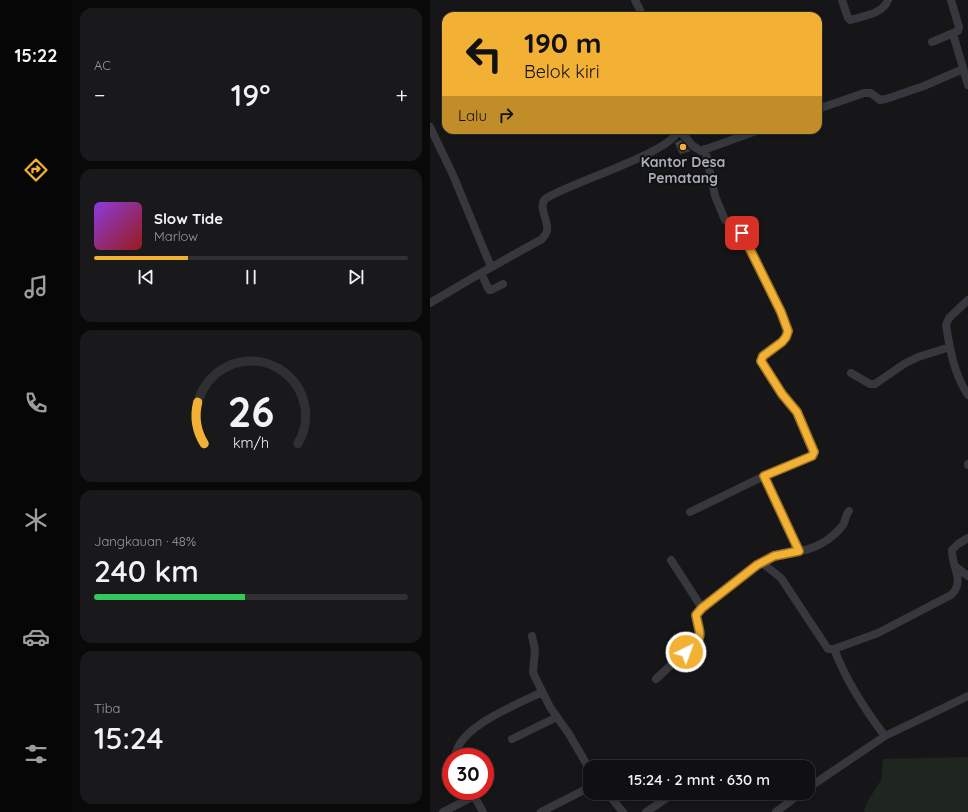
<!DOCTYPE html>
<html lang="id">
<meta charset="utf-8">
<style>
:root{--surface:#101012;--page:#19191b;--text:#f1f3f6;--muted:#9c9d9f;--line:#303032;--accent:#f2b134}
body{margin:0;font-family:Quicksand,sans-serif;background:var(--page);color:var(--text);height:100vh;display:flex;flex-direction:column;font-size:15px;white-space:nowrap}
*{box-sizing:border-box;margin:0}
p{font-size:13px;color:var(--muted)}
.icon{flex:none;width:22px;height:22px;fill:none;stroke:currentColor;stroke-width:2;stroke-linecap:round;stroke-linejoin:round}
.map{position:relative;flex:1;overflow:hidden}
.details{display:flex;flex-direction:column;gap:8px;padding:8px;background:#09090a;width:358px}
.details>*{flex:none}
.top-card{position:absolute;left:12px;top:12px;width:380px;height:122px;border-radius:12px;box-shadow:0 2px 6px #0003,0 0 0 1px var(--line);background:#f2b134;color:#111;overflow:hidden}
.speed{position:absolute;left:12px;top:748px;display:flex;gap:8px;font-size:20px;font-weight:700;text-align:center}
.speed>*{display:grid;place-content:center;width:52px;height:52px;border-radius:50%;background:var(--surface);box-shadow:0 2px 6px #0003,0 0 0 1px var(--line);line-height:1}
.speed .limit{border:6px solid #d22;background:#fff;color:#111}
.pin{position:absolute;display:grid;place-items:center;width:34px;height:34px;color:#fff;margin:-17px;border-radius:8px;box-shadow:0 2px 6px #0006}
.me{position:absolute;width:44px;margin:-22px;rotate:42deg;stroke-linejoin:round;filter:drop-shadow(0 0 3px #0008)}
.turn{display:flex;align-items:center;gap:14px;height:84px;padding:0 16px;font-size:18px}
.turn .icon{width:52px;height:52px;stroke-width:2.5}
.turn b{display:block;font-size:28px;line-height:34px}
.then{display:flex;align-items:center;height:38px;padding:0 16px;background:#0003;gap:8px;font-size:15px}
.big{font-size:30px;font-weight:600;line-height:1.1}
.details .card{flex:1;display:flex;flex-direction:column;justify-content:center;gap:6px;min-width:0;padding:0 14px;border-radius:12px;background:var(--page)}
.details .dial{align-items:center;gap:0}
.dial svg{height:104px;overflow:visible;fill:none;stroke:var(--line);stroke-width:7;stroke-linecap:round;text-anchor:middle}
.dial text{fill:var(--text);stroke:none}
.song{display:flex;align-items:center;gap:12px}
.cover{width:48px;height:48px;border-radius:6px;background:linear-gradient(135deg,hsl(270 70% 55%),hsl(0 70% 35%))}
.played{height:4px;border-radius:2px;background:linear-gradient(90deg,var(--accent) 30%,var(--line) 30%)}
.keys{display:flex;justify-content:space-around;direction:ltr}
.heat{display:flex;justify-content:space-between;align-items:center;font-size:22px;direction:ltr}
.charge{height:6px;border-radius:3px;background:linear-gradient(90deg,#34c759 48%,var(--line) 0)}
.trip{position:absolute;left:153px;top:760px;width:232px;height:40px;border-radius:12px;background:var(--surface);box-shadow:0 2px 6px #0003,0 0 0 1px var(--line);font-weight:600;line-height:40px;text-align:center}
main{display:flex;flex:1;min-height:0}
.menu{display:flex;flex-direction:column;width:72px;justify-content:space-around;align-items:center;background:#060607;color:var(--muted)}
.menu .icon{width:28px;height:28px}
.menu .active{color:var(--accent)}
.menu b{font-size:18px;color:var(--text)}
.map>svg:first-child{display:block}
</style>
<main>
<nav class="menu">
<b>15:22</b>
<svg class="icon active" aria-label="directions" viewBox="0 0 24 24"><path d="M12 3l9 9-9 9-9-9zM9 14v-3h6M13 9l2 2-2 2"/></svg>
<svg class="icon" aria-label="music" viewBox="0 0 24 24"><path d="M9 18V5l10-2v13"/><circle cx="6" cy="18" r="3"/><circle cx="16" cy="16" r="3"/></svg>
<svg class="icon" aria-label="phone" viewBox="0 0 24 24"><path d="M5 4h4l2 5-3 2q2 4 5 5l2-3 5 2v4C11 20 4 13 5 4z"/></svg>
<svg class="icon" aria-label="climate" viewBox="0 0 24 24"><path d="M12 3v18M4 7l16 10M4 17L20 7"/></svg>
<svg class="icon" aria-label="car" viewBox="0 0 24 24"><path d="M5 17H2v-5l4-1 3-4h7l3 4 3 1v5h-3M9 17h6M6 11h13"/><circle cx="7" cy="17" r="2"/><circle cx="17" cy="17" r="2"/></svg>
<svg class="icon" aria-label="filters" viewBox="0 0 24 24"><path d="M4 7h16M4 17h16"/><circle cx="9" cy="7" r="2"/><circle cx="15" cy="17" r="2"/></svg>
</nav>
<section class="details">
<div class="card"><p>AC</p>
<div class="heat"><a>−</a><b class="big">19°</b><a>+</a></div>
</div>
<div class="card">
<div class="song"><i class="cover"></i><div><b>Slow Tide</b><p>Marlow</p></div></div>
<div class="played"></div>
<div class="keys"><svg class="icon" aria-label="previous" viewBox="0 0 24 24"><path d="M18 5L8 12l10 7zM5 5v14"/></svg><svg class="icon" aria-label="pause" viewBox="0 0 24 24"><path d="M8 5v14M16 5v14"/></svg><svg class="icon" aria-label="next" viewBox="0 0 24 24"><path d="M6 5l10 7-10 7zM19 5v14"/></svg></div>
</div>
<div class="card dial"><svg viewBox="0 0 100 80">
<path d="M14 69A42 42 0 1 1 86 69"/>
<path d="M14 69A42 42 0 0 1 9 37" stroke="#f2b134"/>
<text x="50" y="56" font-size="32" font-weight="700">26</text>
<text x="50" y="72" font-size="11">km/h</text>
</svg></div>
<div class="card"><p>Jangkauan · 48%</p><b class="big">240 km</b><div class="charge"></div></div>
<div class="card"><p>Tiba</p><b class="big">15:24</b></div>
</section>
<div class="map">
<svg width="538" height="812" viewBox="0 0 538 812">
<rect width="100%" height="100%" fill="#161618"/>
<path fill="#1e261f" d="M 538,757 L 538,812 L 434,812 L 436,804 L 451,780 L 453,759 Z"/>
<path fill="#404145" stroke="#303034" d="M 251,140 L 259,150 L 260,151 L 250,154 L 245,143 Z"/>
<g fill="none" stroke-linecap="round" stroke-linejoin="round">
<path stroke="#37383d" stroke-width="8" d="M 205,0 L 213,16
M 412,0 L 418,18 L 420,20 C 433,16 453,14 458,0
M 523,34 L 538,85
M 502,42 L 528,31 L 529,27 L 521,0
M 388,109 L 434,93 L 441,93 L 450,100 L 456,99 L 494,86 L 533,69
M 0,127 L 23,175 L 61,267
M 249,130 L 263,146 L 271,151 L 329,130
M 51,273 L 59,290 L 61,290 L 73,284
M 538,300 L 519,318 L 516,325 C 520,350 524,374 538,395
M 0,303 L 51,273 L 112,239 C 114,237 116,234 117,231 C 119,221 108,208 115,199 C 141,182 239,154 249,130
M 421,373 L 440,384 L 445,384 L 474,364 L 488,357 L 520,347
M 538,464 L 538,465
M 260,512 L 334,476
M 369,551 C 386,549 402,539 413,525 C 416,521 414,517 419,511
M 241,560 L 272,608
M 331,562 L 351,578 L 396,646 L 398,649 L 404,649
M 526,567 L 538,576
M 102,636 L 105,650 L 103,672 L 105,677 L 120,707 L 139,734 L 160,770
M 226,679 L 269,639 L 270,630 L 266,615 L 272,608 L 327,565 L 348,554 L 369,551 L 334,476 L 382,456 L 384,452 L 367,412 L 352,394 L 331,361 L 333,357 L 352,342 L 358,331 L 351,312 L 312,233 L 295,220 L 285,196 L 275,149
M 455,736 L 538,696
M 82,739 L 127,717
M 25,757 C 28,726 87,705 112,692
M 378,788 L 455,736 C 435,710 416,680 404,649 L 448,633 L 521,595 C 536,582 521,565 522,550 L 528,544 L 538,538
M 177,793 L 193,812
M 13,812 L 44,796 L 53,812
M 111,812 L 160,787
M 216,812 L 237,798
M 346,812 L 371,793"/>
</g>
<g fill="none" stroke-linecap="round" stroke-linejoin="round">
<defs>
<path id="route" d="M 256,652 C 275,636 270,637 266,615 L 272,608 L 327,565 L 344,556 L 369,551 L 334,476 L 382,456 L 384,452 L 367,412 L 352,394 L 331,361 L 333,356 L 352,342 L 356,337 L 358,331 L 351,312 L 312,233"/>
</defs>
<use href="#route" stroke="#9d7322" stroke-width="10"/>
<use href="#route" stroke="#f2b134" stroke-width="7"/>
</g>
<circle fill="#f2b134" stroke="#111113" stroke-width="1.5" cx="253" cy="147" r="4"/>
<g text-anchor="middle" stroke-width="4" stroke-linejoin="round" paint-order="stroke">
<g font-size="14" font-weight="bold" fill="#a8adb8" stroke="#111113">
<text x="253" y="167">Kantor Desa<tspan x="253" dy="16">Pematang</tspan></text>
</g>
</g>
</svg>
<div class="speed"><div class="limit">30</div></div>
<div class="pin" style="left:312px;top:233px;background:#d93025"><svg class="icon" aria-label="arrive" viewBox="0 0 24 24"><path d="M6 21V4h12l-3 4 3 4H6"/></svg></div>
<svg class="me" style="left:256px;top:652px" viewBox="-20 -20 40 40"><circle r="17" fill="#f2b134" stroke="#fff" stroke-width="3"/><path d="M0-11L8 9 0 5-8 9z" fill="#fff"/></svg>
<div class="trip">15:24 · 2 mnt · 630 m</div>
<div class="top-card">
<div class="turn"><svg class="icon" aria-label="left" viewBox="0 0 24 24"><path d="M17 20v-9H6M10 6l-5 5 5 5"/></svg><div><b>190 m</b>Belok kiri</div></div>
<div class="then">Lalu<svg class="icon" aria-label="right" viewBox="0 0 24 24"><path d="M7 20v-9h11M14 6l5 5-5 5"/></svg></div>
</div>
</div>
</main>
